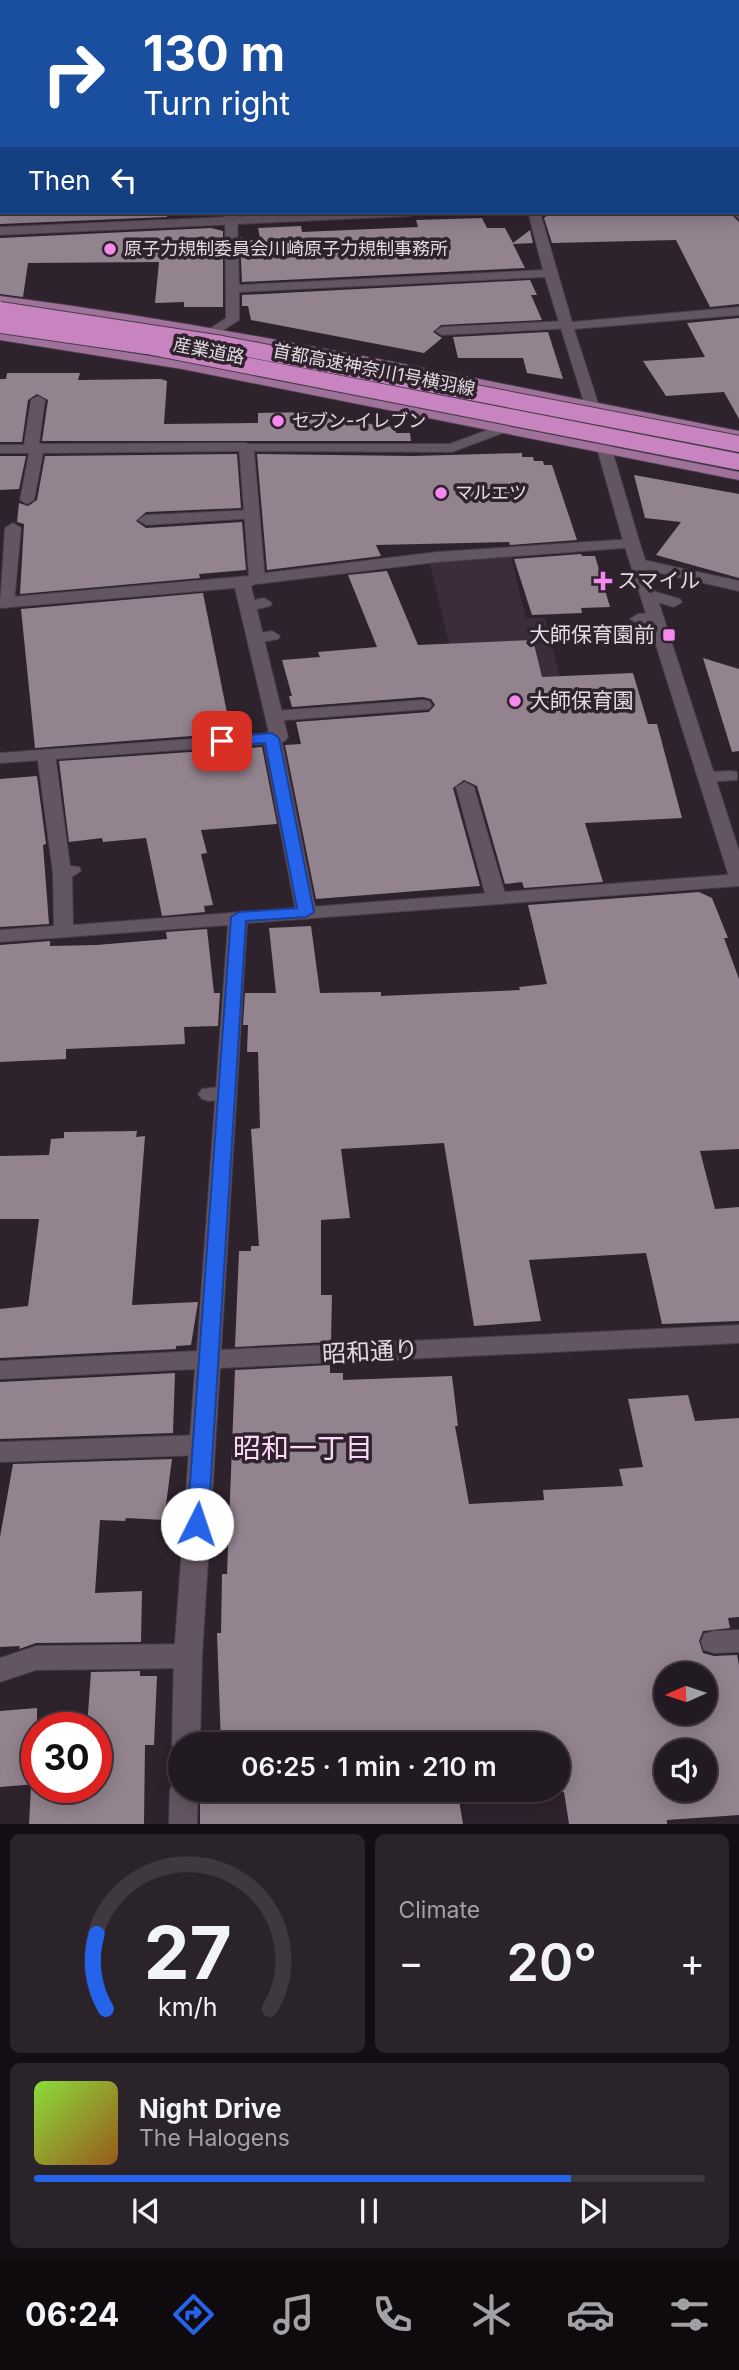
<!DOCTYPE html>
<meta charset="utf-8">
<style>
:root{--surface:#221a22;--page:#2a232a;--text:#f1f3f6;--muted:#a2a1a5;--line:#3f3840;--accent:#2563eb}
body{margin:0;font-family:Inter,"Noto Sans JP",sans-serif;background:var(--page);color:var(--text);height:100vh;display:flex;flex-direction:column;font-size:26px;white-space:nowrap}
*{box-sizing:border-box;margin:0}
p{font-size:23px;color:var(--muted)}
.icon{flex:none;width:38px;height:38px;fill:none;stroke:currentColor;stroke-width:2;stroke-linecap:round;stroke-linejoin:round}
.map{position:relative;height:1824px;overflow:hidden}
.sheet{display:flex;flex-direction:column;gap:10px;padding:10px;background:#130e13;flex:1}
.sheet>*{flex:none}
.banner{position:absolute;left:0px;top:0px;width:740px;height:214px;box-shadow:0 4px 18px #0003,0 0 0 2px var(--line);background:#1a4fa0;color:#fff;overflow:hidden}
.needle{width:46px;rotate:267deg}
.tools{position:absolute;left:654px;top:1662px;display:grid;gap:14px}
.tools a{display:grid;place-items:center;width:63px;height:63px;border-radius:50%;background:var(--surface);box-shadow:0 4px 18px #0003,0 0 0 2px var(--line);font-size:35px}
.speed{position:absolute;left:21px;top:1712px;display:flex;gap:14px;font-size:35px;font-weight:700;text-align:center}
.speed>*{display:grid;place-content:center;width:91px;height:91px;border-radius:50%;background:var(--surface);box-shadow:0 4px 18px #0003,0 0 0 2px var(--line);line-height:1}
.speed .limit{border:10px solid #d22;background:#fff;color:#111}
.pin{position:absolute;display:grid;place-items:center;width:60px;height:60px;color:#fff;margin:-30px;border-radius:14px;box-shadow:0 4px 10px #0006}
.me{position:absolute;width:77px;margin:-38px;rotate:4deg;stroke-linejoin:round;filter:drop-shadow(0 0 5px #0008)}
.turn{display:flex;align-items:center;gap:24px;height:147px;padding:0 28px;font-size:32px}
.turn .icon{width:91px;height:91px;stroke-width:2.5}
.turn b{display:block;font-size:49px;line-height:60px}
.then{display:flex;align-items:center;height:66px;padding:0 28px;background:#0003;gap:14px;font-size:26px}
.big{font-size:52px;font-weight:600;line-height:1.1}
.sheet .tile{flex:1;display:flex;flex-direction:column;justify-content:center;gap:10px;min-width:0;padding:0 24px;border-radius:10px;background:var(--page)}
.sheet .dial{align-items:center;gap:0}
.dial svg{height:182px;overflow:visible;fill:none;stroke:var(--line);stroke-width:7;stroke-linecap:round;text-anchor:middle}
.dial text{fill:var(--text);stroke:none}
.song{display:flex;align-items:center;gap:21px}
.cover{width:84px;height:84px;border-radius:10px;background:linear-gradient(135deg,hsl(90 70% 55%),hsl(30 70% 35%))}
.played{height:7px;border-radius:4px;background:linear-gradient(90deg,var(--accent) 80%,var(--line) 80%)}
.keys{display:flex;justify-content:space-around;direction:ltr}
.heat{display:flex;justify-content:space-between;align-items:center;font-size:38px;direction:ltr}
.sheet .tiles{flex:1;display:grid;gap:10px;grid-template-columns:1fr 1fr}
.tile:last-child{grid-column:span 2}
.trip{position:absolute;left:168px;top:1732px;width:402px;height:70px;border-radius:35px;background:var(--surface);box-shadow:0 4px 18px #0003,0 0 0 2px var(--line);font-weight:600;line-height:70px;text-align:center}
.dock{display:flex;height:112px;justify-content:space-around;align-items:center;background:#0e0a0e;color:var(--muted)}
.dock .icon{width:49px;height:49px}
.dock .selected{color:var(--accent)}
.dock b{font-size:32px;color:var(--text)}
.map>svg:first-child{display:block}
</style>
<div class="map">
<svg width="739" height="1824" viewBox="0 0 739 1824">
<rect width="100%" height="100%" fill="#2e222d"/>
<path fill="#3d2c3b" d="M 511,557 L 526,618 L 545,618 L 587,783 L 485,789 L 429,561 Z"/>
<path fill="#92838f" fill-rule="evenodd" d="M 0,212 L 167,212 L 167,217 L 0,224 Z
M 552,212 L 729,212 L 739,222 L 739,304 L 710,307 L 676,240 L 552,243 L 544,218 Z
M 482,218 L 487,228 L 505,228 L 513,243 L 530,230 L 533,243 L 513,244 L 525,268 L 242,282 L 240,237 L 261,243 L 258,228 L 301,226 L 302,232 L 418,227 L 416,220 Z
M 211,228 L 223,231 L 223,307 L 184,307 L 184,302 L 155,303 L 159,262 L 28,263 L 23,297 L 0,294 L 0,238 Z
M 530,280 L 537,295 L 531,295 L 542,320 L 441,325 L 433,332 L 442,338 L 424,353 L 251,320 L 248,306 L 242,306 L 242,295 Z
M 739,318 L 739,419 L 724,392 L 666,396 L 643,361 L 705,357 L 687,323 Z
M 548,332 L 563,379 L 527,373 L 523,358 L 458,358 L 453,337 Z
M 7,373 L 80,373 L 78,380 L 161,379 L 167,381 L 164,424 L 258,423 L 258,413 L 311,412 L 311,419 L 351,418 L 380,427 L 395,426 L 396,433 L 410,433 L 411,441 L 42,441 L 48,400 L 37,394 L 28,400 L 22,442 L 0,442 L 0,379 L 6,379 Z
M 522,453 L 522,457 L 533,457 L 534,461 L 543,461 L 544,465 L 552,465 L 577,540 L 510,545 L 509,542 L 376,545 L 381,556 L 267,570 L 257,454 L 413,456 Z
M 237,454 L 241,508 L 146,512 L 136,521 L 146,528 L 242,522 L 246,570 L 199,574 L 200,578 L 20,594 L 24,524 L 17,522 L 19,503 L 28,506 L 37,500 L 45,456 Z
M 0,456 L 26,456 L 19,489 L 0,490 Z
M 634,475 L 739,494 L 739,578 L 656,555 L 681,522 L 645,518 Z
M 581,554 L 582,556 L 595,556 L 610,607 L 581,608 L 582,613 L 532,615 L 514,559 Z
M 387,571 L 418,645 L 533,640 L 542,677 L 633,673 L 648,724 L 657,724 L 682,818 L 585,823 L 603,882 L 524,888 L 522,882 L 505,884 L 477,786 L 464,780 L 453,788 L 480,886 L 316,899 L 285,745 L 301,744 L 296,722 L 429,712 L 435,705 L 431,699 L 423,697 L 292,707 L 289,696 L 292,696 L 282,660 L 320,657 L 318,652 L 377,647 L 348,575 Z
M 203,593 L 231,733 L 35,748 L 21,609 Z
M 703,658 L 739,669 L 739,751 L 732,752 Z
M 262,747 L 277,824 L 201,830 L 207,853 L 201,854 L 213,905 L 204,906 L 205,912 L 162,916 L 146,838 L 103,842 L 102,838 L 69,842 L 59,761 Z
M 37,776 L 46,844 L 43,845 L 49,924 L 0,927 L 0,779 Z
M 699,892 L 712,898 L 728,938 L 724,938 L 739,979 L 739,1149 L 700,1151 L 715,1209 L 739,1207 L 739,1321 L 662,1324 L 646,1253 L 529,1260 L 541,1321 L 474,1326 L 444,1143 L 341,1149 L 350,1218 L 321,1220 L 321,1295 L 332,1295 L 331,1342 L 235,1347 L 239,1251 L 251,1251 L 251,1246 L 259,1246 L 251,1129 L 260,1128 L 258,1052 L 247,1052 L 248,1025 L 243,1025 L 245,993 L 276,993 L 269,928 L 311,926 L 320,993 L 381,992 L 381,996 L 520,990 L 519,987 L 547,984 L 528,905 Z
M 207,929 L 214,993 L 220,993 L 218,1026 L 184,1027 L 185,1044 L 66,1049 L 66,1059 L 0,1062 L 0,945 L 50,941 L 50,946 L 97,945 L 167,939 L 166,932 Z
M 137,1131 L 136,1137 L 145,1136 L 132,1305 L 198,1302 L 191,1345 L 176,1346 L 176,1349 L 0,1358 L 0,1309 L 28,1306 L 39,1219 L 0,1219 L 0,1156 L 49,1155 L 51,1139 L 64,1138 L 64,1132 Z
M 330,1365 L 330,1373 L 343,1373 L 343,1380 L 452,1376 L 458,1426 L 455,1426 L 469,1504 L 544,1500 L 543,1490 L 623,1486 L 619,1469 L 643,1467 L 628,1399 L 688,1395 L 695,1421 L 739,1418 L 739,1617 L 728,1618 L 730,1628 L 703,1631 L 699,1641 L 703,1653 L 714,1656 L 737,1655 L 739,1665 L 739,1815 L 667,1820 L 667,1824 L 569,1824 L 564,1792 L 459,1800 L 463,1824 L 200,1824 L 200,1803 L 290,1790 L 558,1790 L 558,1745 L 221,1745 L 217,1633 L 221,1633 L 222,1574 L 227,1574 L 235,1370 ZM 667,1675 L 705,1675 L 705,1713 L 667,1713 ZM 667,1752 L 705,1752 L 705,1790 L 667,1790 Z
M 175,1373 L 173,1433 L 0,1439 L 0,1382 Z
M 172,1459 L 164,1520 L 126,1518 L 125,1521 L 100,1520 L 95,1593 L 142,1591 L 141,1642 L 36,1643 L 19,1649 L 20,1646 L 0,1647 L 0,1537 L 13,1464 Z
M 140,1671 L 140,1676 L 157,1676 L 154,1745 L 145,1745 L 144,1824 L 29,1824 L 31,1787 L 96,1787 L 96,1727 L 87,1727 L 91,1672 Z
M 37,1708 L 37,1784 L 0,1787 L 0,1711 Z"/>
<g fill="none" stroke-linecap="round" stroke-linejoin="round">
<defs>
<path id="service" d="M 0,10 L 2,10 L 2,16 L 0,16 Z
M 0,190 L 2,190 L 2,196 L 0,196 Z
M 567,321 L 574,325 L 572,328 L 442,335 L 435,331 L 442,327 Z
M 38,396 L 45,400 L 39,443 L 42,444 L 246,443 L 253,447 L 246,451 L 43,453 L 34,500 L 27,504 L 20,500 L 29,453 L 0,453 L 0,445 L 24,445 L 31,400 Z
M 252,510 L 260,515 L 257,518 L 146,525 L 138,520 L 146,515 Z
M 13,523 L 21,528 L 14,603 L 6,608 L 0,606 L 5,528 Z
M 632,539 L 637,541 L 640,544 L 637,547 L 437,562 L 257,584 L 249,579 L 257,574 L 437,552 Z
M 649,590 L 680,599 L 682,602 L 674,607 L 643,598 L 641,595 L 643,592 Z
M 264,598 L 272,603 L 270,606 L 248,611 L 240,606 L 242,603 Z
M 656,613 L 662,615 L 664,618 L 662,621 L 638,624 L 630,619 L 638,614 Z
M 272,631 L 280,636 L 278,639 L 256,643 L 248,638 L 250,635 Z
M 423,700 L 429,701 L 432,705 L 429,709 L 274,721 L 265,716 L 274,711 Z
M 272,733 L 281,738 L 316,912 L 306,918 L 296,912 L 264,744 L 0,763 L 0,753 Z
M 731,771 L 737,772 L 737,780 L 707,782 L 698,777 L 707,772 Z
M 465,782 L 474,787 L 506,897 L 503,901 L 496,903 L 486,897 L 456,787 Z
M 226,1086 L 233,1088 L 237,1093 L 233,1098 L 209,1101 L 202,1099 L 198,1094 L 202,1089 Z
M 203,1435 L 212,1438 L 215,1445 L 212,1452 L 203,1455 L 0,1462 L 0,1442 Z
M 739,1630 L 739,1652 L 714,1653 L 704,1650 L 701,1642 L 704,1634 L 714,1631 Z
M 188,1644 L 198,1648 L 202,1656 L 198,1664 L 188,1668 L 36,1670 L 0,1682 L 0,1658 L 36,1646 Z"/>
<path id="minor" d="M 101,0 L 141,0 L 99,2 Z
M 279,0 L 289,0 L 278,2 Z
M 461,0 L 471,0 L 472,2 L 462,2 Z
M 612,0 L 622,0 L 623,2 L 613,2 Z
M 738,72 L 739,72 L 739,78 L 738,78 Z
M 0,117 L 2,117 L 2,123 L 0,123 Z
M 738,209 L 739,209 L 739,219 L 731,212 L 738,212 Z
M 225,212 L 237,212 L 239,285 L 543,270 L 528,212 L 540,212 L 572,322 L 739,307 L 739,315 L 574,329 L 599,406 L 592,410 L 585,406 L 545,277 L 239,292 L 239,320 L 213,337 L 206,333 L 208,330 L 226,318 Z
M 503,424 L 508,425 L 508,431 L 452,452 L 254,451 L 265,579 L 251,586 L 288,737 L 285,741 L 272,743 L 263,738 L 269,733 L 235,588 L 0,608 L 0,598 L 249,576 L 239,447 L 241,444 L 450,444 Z
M 639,559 L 739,581 L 739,591 L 633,567 L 631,564 Z
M 46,749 L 55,754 L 70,866 L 79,867 L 81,871 L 72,877 L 73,925 L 739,874 L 739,886 L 247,923 L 221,1350 L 739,1325 L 739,1343 L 220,1368 L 202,1656 L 200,1745 L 180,1745 L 180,1755 L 176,1754 L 172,1745 L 174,1656 L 195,1369 L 0,1379 L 0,1361 L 197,1351 L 228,925 L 0,942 L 0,930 L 54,926 L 53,873 L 37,754 Z
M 180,1779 L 180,1790 L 198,1790 L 197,1824 L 169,1824 L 170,1790 L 174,1781 Z"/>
<path id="tertiary" d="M 82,0 L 92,0 L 80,2 Z
M 688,0 L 706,0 L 708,2 L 689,2 Z
M 738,5 L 739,5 L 739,11 L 738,11 Z
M 0,69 L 2,69 L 0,76 Z
M 738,193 L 739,193 L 739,199 L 738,199 Z
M 339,212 L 416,212 L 410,216 L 0,235 L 0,227 Z
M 592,402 L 599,406 L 640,544 L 739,851 L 739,886 L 730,880 L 624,544 L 585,406 Z"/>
<path id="primary" d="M 0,296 C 248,328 493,383 739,431 L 739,439 C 493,391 248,336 0,304 Z
M 0,332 L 182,361 L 739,472 L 739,480 L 182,369 L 0,340 Z"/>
</defs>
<use href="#service" stroke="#473d46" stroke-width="2"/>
<use href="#minor" stroke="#473d46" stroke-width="2"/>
<use href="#tertiary" stroke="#473d46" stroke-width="2"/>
<use href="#primary" stroke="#473d46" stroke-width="2"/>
<use href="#service" fill="#635561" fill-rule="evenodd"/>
<use href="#minor" fill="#635561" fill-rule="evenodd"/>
<use href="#tertiary" fill="#635561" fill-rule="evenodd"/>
<use href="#primary" fill="#a0719b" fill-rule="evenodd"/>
<defs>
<path id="motorway-bridge" d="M 0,310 L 222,344 L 739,444
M 0,325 L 147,346 L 739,462"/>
</defs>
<use href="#motorway-bridge" stroke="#473d46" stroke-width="18" stroke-linecap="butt"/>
<use href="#motorway-bridge" stroke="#c883c1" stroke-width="16"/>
</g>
<path fill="#2563eb" stroke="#184099" stroke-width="2" d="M 272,733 L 279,738 L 314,912 L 306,917 L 246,921 L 208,1524 L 205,1530 L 197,1533 L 190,1530 L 187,1524 L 231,917 L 239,912 L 297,908 L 265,743 L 222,746 L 214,741 L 222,737 Z"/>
<g fill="#f788ec" stroke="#2e222d" stroke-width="2.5">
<circle cx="110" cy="249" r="7"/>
<circle cx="278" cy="421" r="7"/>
<circle cx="441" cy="493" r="7"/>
<path d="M599.5 570.5h7v7h7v7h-7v7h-7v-7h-7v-7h7z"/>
<rect x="662" y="628" width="14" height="14" rx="3.5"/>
<circle cx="515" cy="701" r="7"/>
</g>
<g text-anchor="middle" stroke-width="7" stroke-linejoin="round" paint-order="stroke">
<g font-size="18" fill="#e2dae0" stroke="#2e222d" text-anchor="start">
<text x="124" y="255">原子力規制委員会川崎原子力規制事務所</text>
<text x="292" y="427">セブン-イレブン</text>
<text x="455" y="499">マルエツ</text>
</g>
<g font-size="18" fill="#e2dae0" stroke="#2e222d">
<text transform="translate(209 351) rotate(11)" y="6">産業道路</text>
<text transform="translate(374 370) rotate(11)" y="6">首都高速神奈川1号横羽線</text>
</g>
<g font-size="21" fill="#e2dae0" stroke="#2e222d" text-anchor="start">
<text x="617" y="588">スマイル</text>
<text x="655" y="642" text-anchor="end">大師保育園前</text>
<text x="529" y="708">大師保育園</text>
</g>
<g font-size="24" fill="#e2dae0" stroke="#2e222d">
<text transform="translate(370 1352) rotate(-3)" y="8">昭和通り</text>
</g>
<g font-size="28" fill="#fdd7f7" stroke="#2e222d">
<text x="303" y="1458">昭和一丁目</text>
</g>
</g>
</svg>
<div class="tools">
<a><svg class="needle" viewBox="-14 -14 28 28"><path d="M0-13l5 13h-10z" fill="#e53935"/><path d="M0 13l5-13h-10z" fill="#a2a1a5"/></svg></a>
<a><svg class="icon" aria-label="sound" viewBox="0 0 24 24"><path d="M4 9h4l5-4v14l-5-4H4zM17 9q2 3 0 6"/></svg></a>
</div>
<div class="speed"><div class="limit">30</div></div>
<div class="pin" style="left:222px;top:741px;background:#d93025"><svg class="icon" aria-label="arrive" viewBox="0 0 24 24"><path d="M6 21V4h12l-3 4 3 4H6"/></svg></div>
<svg class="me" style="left:197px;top:1524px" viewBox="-20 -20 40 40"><circle r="19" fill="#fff"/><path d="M0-13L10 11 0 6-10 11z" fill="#2563eb"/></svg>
<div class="trip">06:25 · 1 min · 210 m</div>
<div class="banner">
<div class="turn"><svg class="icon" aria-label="right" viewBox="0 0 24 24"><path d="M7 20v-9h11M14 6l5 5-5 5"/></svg><div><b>130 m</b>Turn right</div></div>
<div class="then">Then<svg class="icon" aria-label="left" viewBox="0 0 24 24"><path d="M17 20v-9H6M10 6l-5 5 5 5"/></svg></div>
</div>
</div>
<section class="sheet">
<div class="tiles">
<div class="tile dial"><svg viewBox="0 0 100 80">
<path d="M14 69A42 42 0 1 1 86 69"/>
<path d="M14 69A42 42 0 0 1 10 36" stroke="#2563eb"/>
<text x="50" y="56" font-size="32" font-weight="700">27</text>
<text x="50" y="72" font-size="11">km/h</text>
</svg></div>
<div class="tile"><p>Climate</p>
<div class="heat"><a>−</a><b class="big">20°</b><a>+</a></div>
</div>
<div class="tile">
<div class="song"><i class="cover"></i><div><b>Night Drive</b><p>The Halogens</p></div></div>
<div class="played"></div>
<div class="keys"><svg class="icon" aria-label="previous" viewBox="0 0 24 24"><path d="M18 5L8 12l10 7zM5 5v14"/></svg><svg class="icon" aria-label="pause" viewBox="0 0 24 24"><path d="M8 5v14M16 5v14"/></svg><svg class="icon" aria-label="next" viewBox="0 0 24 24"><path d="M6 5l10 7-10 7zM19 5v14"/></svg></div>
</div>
</div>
</section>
<nav class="dock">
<b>06:24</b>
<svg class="icon selected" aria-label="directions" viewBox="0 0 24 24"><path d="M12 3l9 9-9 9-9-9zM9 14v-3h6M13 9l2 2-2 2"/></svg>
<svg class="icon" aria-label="music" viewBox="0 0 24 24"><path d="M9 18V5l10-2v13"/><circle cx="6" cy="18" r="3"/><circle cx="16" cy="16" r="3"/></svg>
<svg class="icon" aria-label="phone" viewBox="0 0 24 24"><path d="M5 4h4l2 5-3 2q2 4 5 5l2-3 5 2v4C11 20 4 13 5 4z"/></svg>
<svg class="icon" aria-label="climate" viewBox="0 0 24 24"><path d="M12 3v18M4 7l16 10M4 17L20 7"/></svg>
<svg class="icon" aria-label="car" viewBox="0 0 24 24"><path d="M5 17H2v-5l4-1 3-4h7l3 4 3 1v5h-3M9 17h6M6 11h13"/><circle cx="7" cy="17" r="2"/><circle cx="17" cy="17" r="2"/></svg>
<svg class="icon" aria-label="filters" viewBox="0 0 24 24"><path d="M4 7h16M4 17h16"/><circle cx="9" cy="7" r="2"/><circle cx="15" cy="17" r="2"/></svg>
</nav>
